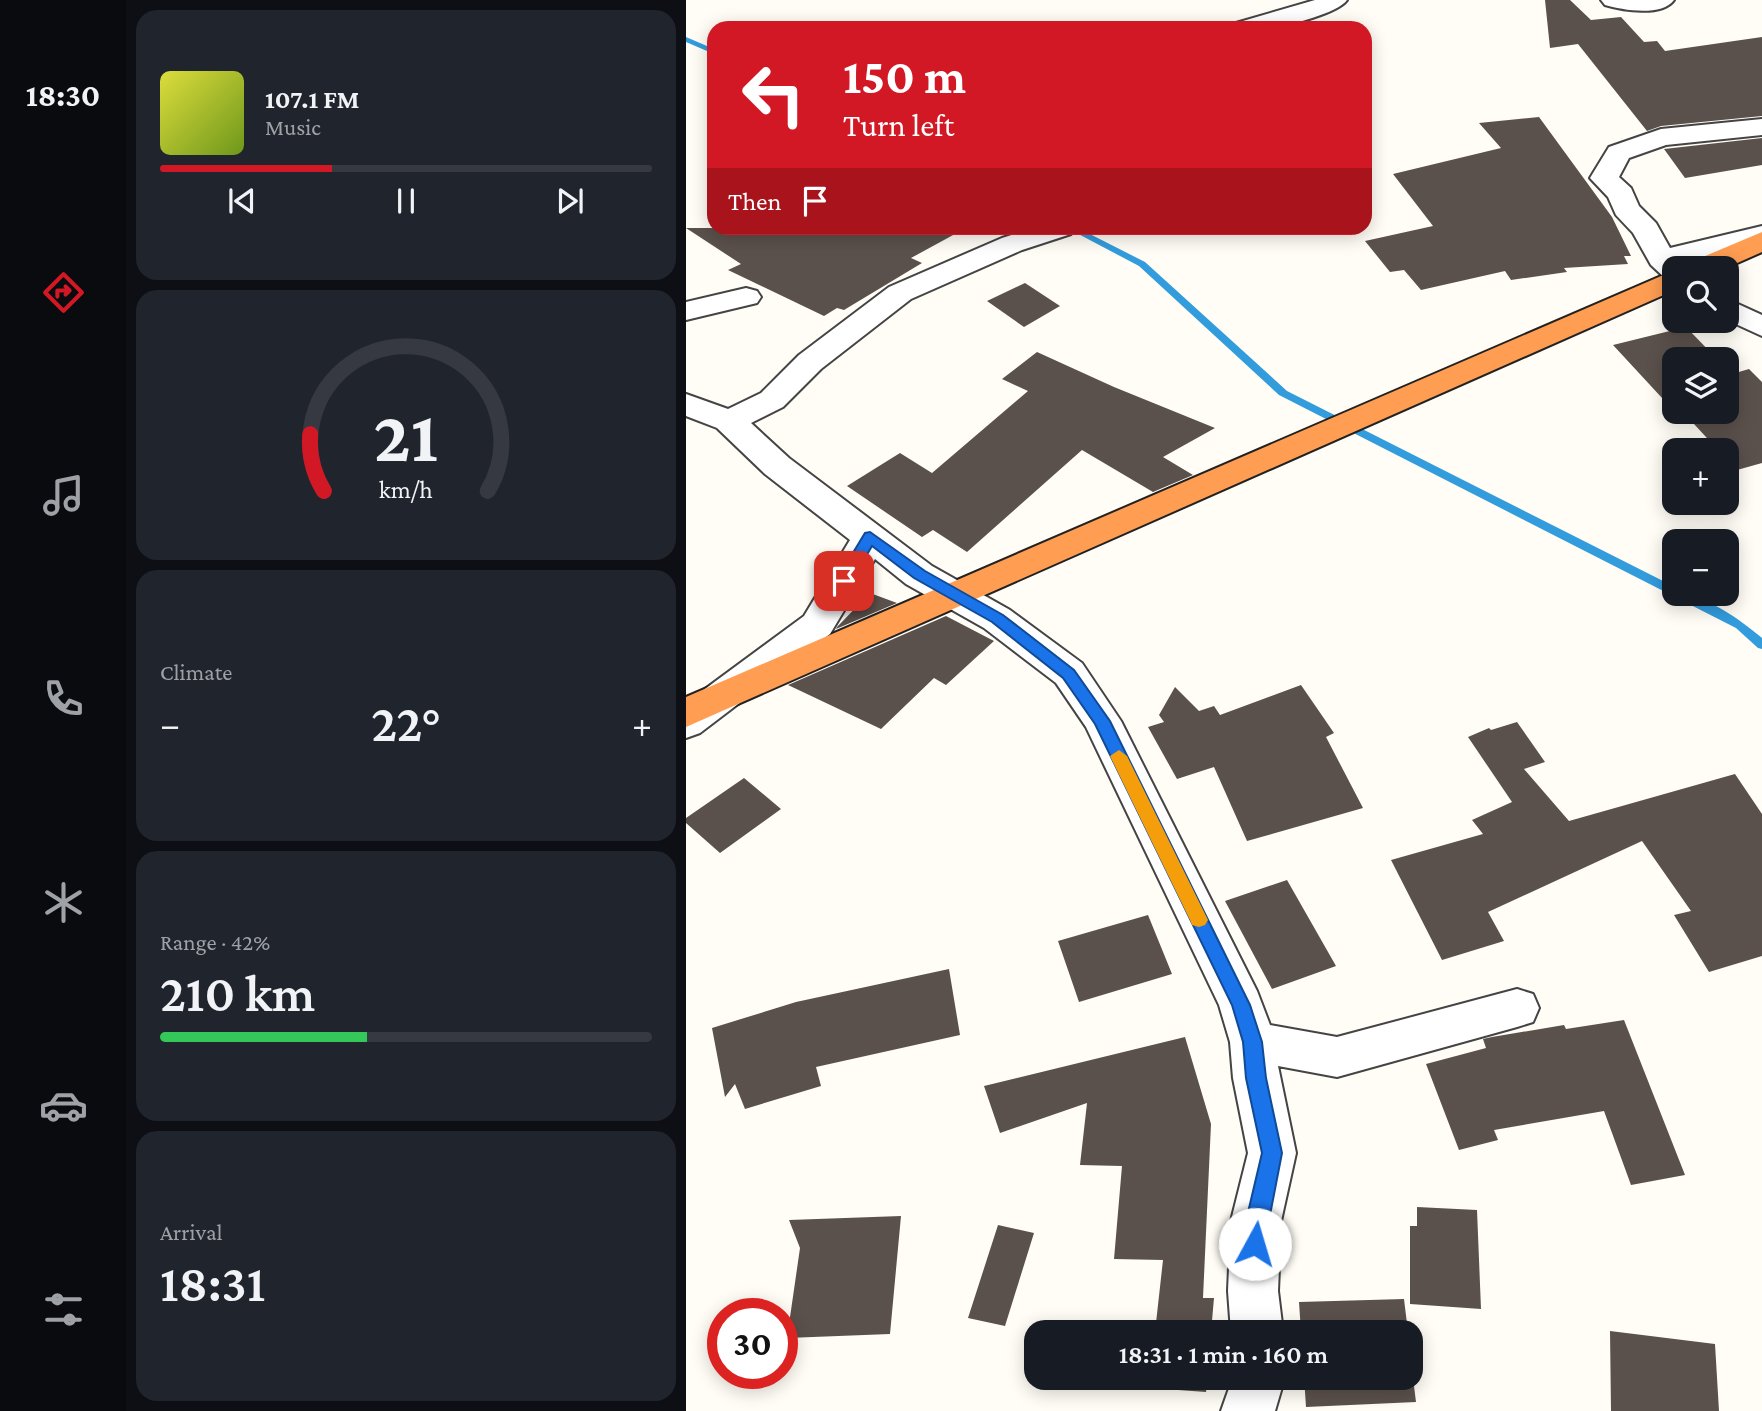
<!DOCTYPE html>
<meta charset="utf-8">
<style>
:root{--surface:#171b24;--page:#20242c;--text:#f1f3f6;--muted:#9ea1a6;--line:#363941;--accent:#d21824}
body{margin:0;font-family:"Crimson Pro",serif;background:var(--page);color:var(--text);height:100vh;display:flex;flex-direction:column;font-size:26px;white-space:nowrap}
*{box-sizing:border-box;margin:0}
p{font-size:23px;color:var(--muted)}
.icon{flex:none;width:38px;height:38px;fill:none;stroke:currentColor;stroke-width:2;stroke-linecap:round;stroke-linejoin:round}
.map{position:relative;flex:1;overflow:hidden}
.drawer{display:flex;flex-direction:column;gap:10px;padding:10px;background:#0d0f14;width:560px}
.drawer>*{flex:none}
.guide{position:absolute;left:21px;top:21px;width:665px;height:214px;border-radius:21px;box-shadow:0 4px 18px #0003;background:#d21824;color:#fff;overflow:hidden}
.buttons{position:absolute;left:976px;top:256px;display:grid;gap:14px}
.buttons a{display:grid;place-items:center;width:77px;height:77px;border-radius:14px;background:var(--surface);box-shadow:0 4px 18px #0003;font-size:35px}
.speed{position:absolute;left:21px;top:1298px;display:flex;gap:14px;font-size:35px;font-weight:700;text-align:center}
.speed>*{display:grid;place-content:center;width:91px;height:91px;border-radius:50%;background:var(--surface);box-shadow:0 4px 18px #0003;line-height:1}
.speed .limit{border:10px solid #d22;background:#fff;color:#111}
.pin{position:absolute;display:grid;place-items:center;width:60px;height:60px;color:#fff;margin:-30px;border-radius:14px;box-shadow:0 4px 10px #0006}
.me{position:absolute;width:77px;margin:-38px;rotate:6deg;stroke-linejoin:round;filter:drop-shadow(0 0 5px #0008)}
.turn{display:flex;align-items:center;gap:24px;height:147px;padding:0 21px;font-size:32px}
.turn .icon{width:91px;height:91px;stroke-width:2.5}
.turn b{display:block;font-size:49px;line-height:60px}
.then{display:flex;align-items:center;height:66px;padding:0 21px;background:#0003;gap:14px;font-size:26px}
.big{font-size:52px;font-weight:600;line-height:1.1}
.drawer .tile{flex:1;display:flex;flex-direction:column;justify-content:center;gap:10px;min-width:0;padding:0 24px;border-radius:21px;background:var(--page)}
.drawer .dial{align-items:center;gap:0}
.dial svg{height:182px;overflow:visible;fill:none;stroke:var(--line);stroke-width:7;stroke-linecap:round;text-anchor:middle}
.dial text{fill:var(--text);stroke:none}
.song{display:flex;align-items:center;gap:21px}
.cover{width:84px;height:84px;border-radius:10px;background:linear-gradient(135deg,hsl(60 70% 55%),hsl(80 70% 35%))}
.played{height:7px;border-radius:4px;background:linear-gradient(90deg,var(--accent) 35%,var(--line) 35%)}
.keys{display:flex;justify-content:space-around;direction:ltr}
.heat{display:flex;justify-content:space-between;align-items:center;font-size:38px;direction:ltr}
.charge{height:10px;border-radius:5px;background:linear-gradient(90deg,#34c759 42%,var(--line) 0)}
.trip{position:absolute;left:338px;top:1320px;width:399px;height:70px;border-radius:21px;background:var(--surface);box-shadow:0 4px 18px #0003;font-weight:600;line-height:70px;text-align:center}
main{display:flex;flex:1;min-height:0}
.tab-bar{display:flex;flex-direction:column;width:126px;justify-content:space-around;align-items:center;background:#090b0e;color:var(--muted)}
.tab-bar .icon{width:49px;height:49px}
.tab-bar .selected{color:var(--accent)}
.tab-bar b{font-size:32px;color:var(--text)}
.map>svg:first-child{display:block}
</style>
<main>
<nav class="tab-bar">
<b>18:30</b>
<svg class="icon selected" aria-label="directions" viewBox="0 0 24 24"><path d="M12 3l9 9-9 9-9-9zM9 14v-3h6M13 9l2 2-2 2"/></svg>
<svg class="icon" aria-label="music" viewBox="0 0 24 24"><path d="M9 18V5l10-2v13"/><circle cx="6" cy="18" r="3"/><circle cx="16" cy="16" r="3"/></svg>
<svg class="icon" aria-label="phone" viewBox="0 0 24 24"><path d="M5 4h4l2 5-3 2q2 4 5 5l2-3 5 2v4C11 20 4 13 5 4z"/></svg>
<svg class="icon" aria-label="climate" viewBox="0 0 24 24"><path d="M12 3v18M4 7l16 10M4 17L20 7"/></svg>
<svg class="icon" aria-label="car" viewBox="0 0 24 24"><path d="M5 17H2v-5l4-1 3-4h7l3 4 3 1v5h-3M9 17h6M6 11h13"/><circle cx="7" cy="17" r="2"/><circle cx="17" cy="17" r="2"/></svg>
<svg class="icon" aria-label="filters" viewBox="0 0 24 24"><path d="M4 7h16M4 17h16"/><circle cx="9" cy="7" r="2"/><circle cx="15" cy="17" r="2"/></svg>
</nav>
<section class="drawer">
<div class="tile">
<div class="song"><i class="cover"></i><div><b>107.1 FM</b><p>Music</p></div></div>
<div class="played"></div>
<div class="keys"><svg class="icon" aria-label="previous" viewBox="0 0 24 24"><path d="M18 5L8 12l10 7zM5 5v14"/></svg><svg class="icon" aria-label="pause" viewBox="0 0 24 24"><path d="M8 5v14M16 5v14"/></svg><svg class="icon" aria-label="next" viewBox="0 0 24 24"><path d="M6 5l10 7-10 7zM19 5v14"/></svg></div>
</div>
<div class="tile dial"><svg viewBox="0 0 100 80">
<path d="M14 69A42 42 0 1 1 86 69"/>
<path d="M14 69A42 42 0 0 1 8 44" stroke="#d21824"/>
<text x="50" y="56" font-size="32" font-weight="700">21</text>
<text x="50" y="72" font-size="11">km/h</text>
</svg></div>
<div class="tile"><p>Climate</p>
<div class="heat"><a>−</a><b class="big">22°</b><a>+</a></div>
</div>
<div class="tile"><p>Range · 42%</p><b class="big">210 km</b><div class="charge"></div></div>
<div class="tile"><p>Arrival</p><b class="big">18:31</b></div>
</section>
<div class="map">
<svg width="1076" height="1411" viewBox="0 0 1076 1411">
<rect width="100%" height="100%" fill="#fffdf5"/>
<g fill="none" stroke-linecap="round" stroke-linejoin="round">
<path fill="#329cdc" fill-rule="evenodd" d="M 0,37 L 28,49 L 28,54 L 0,42 Z
M 381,228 L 392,228 L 459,262 L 601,391 L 989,587 L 989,593 C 1017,593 1055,620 1076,638 L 1076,649 L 1072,648 L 1050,628 L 593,395 L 453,266 Z"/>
</g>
<path fill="#5b514c" d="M 859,0 L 884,0 L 905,20 L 935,17 L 958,42 L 971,41 L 979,51 L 1076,37 L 1076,116 L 975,126 L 961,131 L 892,44 L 864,48 Z
M 853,117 L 926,217 L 945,256 L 938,256 L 942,264 L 878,268 L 881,272 L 825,280 L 819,271 L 735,290 L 718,270 L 704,272 L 679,241 L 747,226 L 707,174 L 815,148 L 793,123 Z
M 1076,138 L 1076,165 L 999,178 L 978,149 Z
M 0,228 L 280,228 L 225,258 L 236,263 L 158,310 L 151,308 L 138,316 L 42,270 L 55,264 Z
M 339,283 L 374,306 L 338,327 L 301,301 Z
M 1000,327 L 1031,359 L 989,359 L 989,412 L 927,345 Z
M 351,352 L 428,387 L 529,428 L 477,457 L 507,475 L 467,492 L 396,450 L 281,552 L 247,530 L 236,537 L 161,486 L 214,453 L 246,473 L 342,391 L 316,379 Z
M 1041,369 L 1046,374 L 1063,369 L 1076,382 L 1076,463 L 1051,470 L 1041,459 L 1041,450 L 1032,450 L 996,411 L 1041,411 Z
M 184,593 L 211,603 L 150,629 L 151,627 Z
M 260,616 L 308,641 L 260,685 L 248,678 L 195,729 L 102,685 Z
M 615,685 L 648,733 L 640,737 L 677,808 L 561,841 L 528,767 L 491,779 L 462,727 L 478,722 L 473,715 L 489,687 L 513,711 L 528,706 L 534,715 Z
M 831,722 L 859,762 L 838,769 L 883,821 L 1049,774 L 1076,814 L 1076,956 L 1023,972 L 988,915 L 1005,911 L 956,841 L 802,912 L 818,941 L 756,960 L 705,860 L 797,834 L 786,820 L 826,802 L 782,737 L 803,728 L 805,730 Z
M 58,778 L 95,809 L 34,853 L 0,823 L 0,818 Z
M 601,880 L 650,966 L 586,989 L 539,901 Z
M 462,915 L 486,974 L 393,1002 L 372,941 Z
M 263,969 L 274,1035 L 130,1067 L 135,1086 L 59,1109 L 49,1084 L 39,1097 L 26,1028 L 110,1002 Z
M 938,1020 L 999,1175 L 945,1185 L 918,1111 L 808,1130 L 812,1140 L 773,1150 L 740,1064 L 800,1048 L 797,1039 L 806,1037 L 878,1025 L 880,1029 Z
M 499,1037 L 525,1124 L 517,1298 L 528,1298 L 525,1332 L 469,1332 L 477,1260 L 428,1259 L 436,1166 L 394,1165 L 401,1103 L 314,1133 L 298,1086 Z
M 731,1207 L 791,1210 L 795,1309 L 724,1304 L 724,1226 L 731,1226 Z
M 215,1216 L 204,1334 L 101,1338 L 114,1248 L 103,1220 Z
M 312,1225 L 348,1233 L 319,1326 L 282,1318 Z
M 718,1299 L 722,1332 L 615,1332 L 613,1302 Z
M 924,1331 L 1029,1344 L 1033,1411 L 925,1411 Z
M 724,1354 L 730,1402 L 620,1407 L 618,1377 L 724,1377 Z
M 465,1377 L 522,1377 L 520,1392 L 464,1388 Z"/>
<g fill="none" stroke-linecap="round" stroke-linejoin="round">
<defs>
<path id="minor" d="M 629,0 L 661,0 C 652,13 604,25 587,28 C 574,30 560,28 547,28 L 550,23 Z
M 915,0 L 988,0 C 976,17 936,10 919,5 Z
M 1076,119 L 1076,135 L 980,145 L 943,158 L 933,177 L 945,188 L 953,206 L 970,223 L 984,248 L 1076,226 L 1076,244 L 996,263 L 1001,268 L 989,268 L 989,281 L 979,278 L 965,265 L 947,233 L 930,215 L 922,197 L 904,178 L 923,147 L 975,129 Z
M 348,228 L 389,228 L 385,234 L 336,250 L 225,299 L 135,369 L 97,407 L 65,423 L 103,458 L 246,566 L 324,610 L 396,663 L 435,721 L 571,991 L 584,1025 L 651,1037 L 831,989 L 847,994 L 853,1008 L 847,1022 L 831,1027 L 651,1077 L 592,1066 L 610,1153 L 595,1221 L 592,1291 L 597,1332 L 545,1332 L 542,1291 L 545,1221 L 562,1153 L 547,1078 L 544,1042 L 533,1005 L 400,727 L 370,683 L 298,628 L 220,584 L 189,559 L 144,634 L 14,733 L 0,738 L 0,703 L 118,616 L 164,540 L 79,474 L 31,428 L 0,416 L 0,394 L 42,409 L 75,393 L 113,355 L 203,287 L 316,238 Z
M 60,288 L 71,291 L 75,297 L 71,303 L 0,320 L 0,302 Z
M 1041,299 L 1076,315 L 1076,336 L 1041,320 Z
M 547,1377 L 599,1377 L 589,1411 L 535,1411 Z"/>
<path id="highway" d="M 1076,232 L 1076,252 L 1040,268 L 1000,268 L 1005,262 Z
M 989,270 L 989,290 L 0,727 L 0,697 Z"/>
</defs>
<use href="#minor" stroke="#444" stroke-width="4"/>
<use href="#highway" stroke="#222" stroke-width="4"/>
<use href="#minor" fill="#fff" fill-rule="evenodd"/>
<use href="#highway" fill="#ff9e53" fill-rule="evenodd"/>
</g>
<path fill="#1a73e8" stroke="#114b97" stroke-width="2" d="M 184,532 L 239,571 L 317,615 L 388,670 L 424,721 L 564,1005 L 576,1042 L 580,1078 L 596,1153 L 577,1251 L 569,1254 L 562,1251 L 559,1244 L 560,1221 L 576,1153 L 560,1078 L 557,1042 L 546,1005 L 409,724 L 377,678 L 306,622 L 228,578 L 186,546 L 163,585 L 152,585 L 150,581 L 179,533 Z"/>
<path fill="#f59e0b" d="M 433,750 L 441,756 L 522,920 L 519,925 L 513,927 L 506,925 L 504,920 L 424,756 Z"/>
</svg>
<div class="buttons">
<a><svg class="icon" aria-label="search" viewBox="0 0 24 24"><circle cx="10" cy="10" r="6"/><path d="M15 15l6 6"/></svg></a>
<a><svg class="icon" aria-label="layers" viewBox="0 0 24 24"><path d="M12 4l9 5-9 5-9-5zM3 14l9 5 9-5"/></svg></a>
<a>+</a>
<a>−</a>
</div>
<div class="speed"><div class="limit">30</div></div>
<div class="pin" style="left:158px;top:581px;background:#d93025"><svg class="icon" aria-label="arrive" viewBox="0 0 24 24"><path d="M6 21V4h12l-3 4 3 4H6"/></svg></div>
<svg class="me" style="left:569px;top:1244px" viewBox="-20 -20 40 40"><circle r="19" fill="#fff"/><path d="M0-13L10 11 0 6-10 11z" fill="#1a73e8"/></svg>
<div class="trip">18:31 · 1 min · 160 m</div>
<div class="guide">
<div class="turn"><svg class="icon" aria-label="left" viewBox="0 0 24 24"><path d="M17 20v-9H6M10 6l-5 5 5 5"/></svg><div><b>150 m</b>Turn left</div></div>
<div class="then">Then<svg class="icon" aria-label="arrive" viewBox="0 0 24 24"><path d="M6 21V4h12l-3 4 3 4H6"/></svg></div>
</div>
</div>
</main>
